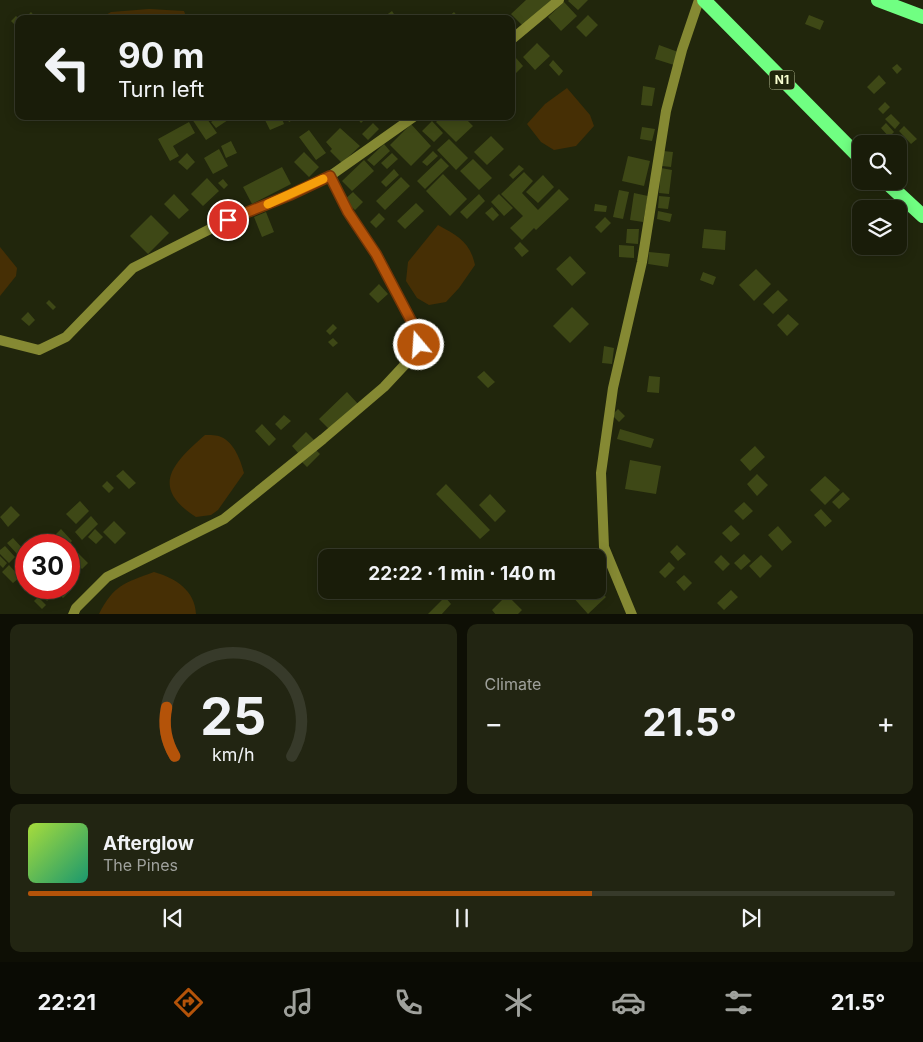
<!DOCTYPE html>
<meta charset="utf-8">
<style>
:root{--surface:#191c09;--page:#222512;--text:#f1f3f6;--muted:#9fa19c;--line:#373a2a;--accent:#b45309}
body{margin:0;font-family:Inter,sans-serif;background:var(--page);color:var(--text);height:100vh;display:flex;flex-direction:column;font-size:19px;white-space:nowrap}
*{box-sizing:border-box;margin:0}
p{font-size:16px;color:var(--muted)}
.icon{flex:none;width:28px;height:28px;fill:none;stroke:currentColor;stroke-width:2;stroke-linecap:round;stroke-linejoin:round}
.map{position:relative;height:614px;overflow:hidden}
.drawer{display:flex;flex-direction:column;gap:10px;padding:10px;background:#0e0f05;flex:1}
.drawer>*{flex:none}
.guide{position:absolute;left:15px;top:15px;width:500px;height:105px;border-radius:10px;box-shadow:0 2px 12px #0003,0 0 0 1px var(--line);background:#191c09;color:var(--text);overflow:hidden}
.buttons{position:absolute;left:852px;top:135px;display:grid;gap:10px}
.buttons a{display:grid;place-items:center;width:55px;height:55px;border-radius:10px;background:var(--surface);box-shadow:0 2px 12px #0003,0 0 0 1px var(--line);font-size:25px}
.speed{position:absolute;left:15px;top:534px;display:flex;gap:10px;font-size:25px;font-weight:700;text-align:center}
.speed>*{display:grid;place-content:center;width:65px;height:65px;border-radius:50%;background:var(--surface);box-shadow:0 2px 12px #0003,0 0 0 1px var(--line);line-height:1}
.speed .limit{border:8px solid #d22;background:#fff;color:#111}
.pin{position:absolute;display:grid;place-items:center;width:42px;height:42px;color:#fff;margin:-21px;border:2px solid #fff;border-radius:50%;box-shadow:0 1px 5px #0007}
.me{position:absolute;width:55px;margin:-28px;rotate:342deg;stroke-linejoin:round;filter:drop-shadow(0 0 4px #0008)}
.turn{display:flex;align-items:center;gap:18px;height:105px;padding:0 20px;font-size:22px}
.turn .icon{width:65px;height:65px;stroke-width:2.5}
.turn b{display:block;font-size:35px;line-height:42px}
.big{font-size:38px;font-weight:700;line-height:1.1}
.drawer .widget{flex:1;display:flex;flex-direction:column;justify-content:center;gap:8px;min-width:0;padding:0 18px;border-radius:10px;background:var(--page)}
.drawer .dial{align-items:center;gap:0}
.dial svg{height:130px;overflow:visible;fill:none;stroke:var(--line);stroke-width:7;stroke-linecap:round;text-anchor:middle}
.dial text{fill:var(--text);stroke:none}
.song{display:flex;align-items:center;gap:15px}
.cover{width:60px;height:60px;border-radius:8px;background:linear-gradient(135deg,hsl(80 70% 55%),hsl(160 70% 35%))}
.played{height:5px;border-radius:2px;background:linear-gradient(90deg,var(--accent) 65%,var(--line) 65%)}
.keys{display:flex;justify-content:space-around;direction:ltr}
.heat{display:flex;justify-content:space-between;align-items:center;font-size:28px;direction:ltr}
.drawer .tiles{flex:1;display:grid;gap:10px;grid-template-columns:1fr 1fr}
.widget:last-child{grid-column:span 2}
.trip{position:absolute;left:318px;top:549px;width:288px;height:50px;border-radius:10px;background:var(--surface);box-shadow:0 2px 12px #0003,0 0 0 1px var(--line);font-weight:700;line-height:50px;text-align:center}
.tabs{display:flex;height:80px;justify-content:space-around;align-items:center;background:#0a0b04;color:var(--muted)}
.tabs .icon{width:35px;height:35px}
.tabs .on{color:var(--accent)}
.tabs b{font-size:22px;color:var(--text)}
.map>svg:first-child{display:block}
</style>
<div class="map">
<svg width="923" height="615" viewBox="0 0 923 615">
<rect width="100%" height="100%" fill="#21260c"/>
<path fill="#462f05" d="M 149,9 L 184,11 L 187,19 L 99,19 L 111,12 Z
M 567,88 L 590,115 L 594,126 L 576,146 L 554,150 L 541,142 L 527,124 L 545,104 Z
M 438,225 C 458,236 470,242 475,265 L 459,288 L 446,302 L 429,305 L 417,298 L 406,281 L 408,262 Z
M 0,247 L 17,268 L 16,276 L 0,296 Z
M 205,435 C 210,435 217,435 221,437 C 234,442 241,461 244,473 L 218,510 L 211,515 L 196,517 C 149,487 173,463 205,435 Z
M 154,572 C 175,578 195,590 196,614 L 99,614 C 114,585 124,583 154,572 Z"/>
<path fill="#3e4816" d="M 526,0 L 553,0 L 524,27 L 511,14 Z
M 569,0 L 588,0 L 578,10 L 568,1 Z
M 564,2 L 577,16 L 561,31 L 548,17 Z
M 392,11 L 397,19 L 381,19 Z
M 31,12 L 37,19 L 24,19 Z
M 454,12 L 460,19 L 446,19 Z
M 588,15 L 598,25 L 586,37 L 576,27 Z
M 809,15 L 824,21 L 820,30 L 805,24 Z
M 16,16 L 19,19 L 19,29 L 11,21 Z
M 537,43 L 550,56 L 535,70 L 523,57 Z
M 659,45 L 678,52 L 674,65 L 655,59 Z
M 516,58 L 523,66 L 514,75 L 511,73 L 511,63 Z
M 553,60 L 563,71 L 559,76 L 549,65 Z
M 897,64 L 902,69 L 897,74 L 892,68 Z
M 879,75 L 886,83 L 874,94 L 867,87 Z
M 643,86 L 655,88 L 652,106 L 641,105 Z
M 885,102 L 890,107 L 883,114 L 878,109 Z
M 891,114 L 900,123 L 895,129 L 885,119 Z
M 190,116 L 205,116 L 217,133 L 206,140 Z
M 219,116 L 234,116 L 216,128 L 211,122 Z
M 263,116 L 281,116 L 284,124 L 270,130 Z
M 286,116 L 300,116 L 289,122 Z
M 355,116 L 368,116 L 361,123 Z
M 442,116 L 463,116 L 473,126 L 456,142 L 436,122 Z
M 432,121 L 443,133 L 434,142 L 422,131 Z
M 189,122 L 195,133 L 173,146 L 179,156 L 170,161 L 158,139 Z
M 373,123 L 379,129 L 368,140 L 362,134 Z
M 886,123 L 894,132 L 889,137 L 881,128 Z
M 411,124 L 431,146 L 411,166 L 390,145 Z
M 904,126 L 917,139 L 911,144 L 899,131 Z
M 642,127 L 655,129 L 652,141 L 640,139 Z
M 340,128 L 360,146 L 342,163 L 330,151 L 332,149 L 326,142 Z
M 309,130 L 326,153 L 316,160 L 299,137 Z
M 491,136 L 504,149 L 487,165 L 474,152 Z
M 449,139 L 468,158 L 456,170 L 437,150 Z
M 231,141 L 237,153 L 226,158 L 221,146 Z
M 384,144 L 390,151 L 374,166 L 367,160 Z
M 219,149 L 228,166 L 213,174 L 204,158 Z
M 433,151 L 438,156 L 427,166 L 422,162 Z
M 663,151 L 673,152 L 671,167 L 662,166 Z
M 304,152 L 319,167 L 309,177 L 294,162 Z
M 187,153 L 195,162 L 187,170 L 178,162 Z
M 392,153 L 398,159 L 387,169 L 381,163 Z
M 628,156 L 650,161 L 644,186 L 622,181 Z
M 441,158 L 449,166 L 425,189 L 417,181 Z
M 473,159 L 492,178 L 479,190 L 460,171 Z
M 364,160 L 374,171 L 352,191 L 342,181 Z
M 519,165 L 524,169 L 513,179 L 509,175 Z
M 282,167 L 291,184 L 252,204 L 243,187 Z
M 661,168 L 672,170 L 669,194 L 659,193 Z
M 394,169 L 399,175 L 386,187 L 381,182 Z
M 524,172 L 533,181 L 522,193 L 538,210 L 559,189 L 569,199 L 536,230 L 534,228 L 522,240 L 510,228 L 523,216 L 501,194 Z
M 443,174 L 467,199 L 450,216 L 426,191 Z
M 543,175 L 554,187 L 538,203 L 526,192 Z
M 401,177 L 410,186 L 385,210 L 376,201 Z
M 207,178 L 219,191 L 203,206 L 191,194 Z
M 223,179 L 228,185 L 224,189 L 218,183 Z
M 619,190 L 629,192 L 623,219 L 613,217 Z
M 353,192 L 363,202 L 355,210 L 344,200 Z
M 634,193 L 648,196 L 643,222 L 630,220 Z
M 174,194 L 189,210 L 179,219 L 164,204 Z
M 479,194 L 485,201 L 467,219 L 460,212 Z
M 499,194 L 513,208 L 504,216 L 491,202 Z
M 659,196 L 670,197 L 668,209 L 658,208 Z
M 416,203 L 424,211 L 405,229 L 397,221 Z
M 595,204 L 607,206 L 606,212 L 594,211 Z
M 492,207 L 499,215 L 493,221 L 485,213 Z
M 658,211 L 672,214 L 670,222 L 657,219 Z
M 266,212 L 274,232 L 262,237 L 254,217 Z
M 379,213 L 385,219 L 376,228 L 370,222 Z
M 151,215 L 169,233 L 148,254 L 130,236 Z
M 605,217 L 611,223 L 601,233 L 595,227 Z
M 627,229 L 639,229 L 638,244 L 626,243 Z
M 704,229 L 726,231 L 725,250 L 702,248 Z
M 520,242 L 529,251 L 522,257 L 514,248 Z
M 619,245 L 634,246 L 634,258 L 619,257 Z
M 649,252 L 670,254 L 668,267 L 648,264 Z
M 570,256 L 586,273 L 572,286 L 556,269 Z
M 756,269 L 771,284 L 754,301 L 739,285 Z
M 703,272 L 716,277 L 713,285 L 700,280 Z
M 379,284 L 388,294 L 378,303 L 369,294 Z
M 778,290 L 788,300 L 773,314 L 763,304 Z
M 49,300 L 56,307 L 53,310 L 46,303 Z
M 572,307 L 589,324 L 570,343 L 553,326 Z
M 28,312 L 35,320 L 29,326 L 21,319 Z
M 788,314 L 799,324 L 787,336 L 777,325 Z
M 333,324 L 337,328 L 330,335 L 326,331 Z
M 333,338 L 338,343 L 333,347 L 328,342 Z
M 604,346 L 614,348 L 612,364 L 602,363 Z
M 484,371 L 495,382 L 488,388 L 477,377 Z
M 649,376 L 660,377 L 659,393 L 647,392 Z
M 347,392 L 359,405 L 331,431 L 319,419 Z
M 618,409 L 625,416 L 619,422 L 612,415 Z
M 284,415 L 291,421 L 281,430 L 275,424 Z
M 262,424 L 276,439 L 269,446 L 255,431 Z
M 620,429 L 654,439 L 651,448 L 617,439 Z
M 306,432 L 314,440 L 299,454 L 292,446 Z
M 755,446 L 765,457 L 750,471 L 740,460 Z
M 315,449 L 320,454 L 307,467 L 302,462 Z
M 630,460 L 661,466 L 656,494 L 625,489 Z
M 123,470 L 136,483 L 129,489 L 116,476 Z
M 757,474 L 768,485 L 757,496 L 747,484 Z
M 825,476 L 840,490 L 825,505 L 810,490 Z
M 107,481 L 114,488 L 109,493 L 102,486 Z
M 446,484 L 490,530 L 480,539 L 436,494 Z
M 843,492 L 850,499 L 839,509 L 832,502 Z
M 490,494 L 506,511 L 495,522 L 479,505 Z
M 80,501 L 89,511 L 76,524 L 66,514 Z
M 744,502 L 753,511 L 743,520 L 734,511 Z
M 11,506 L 20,515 L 8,527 L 0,517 Z
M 821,509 L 832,521 L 825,527 L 814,515 Z
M 91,516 L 98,524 L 82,540 L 75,532 Z
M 114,521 L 126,533 L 115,544 L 103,532 Z
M 731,525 L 740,534 L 731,542 L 722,533 Z
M 778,526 L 792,542 L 782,551 L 768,535 Z
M 61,529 L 72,541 L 68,545 L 52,545 L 49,541 Z
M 95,529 L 103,537 L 96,544 L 88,537 Z
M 13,538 L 24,550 L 18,555 L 7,543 Z
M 42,538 L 49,545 L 34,545 Z
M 677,545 L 686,554 L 678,561 L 670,552 Z
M 5,546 L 15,557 L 9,563 L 0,554 L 0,550 Z
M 78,553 L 88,563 L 82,569 L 72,559 Z
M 744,554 L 751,561 L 741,570 L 734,563 Z
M 721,555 L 730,564 L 723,571 L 714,562 Z
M 761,555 L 772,566 L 760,578 L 749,566 Z
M 0,556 L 7,563 L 3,568 L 0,565 Z
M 669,562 L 675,568 L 665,578 L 659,572 Z
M 9,565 L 20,577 L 13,583 L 2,572 Z
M 684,575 L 692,583 L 684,591 L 676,582 Z
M 596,587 L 606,597 L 588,614 L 571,595 L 576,590 L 596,590 Z
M 38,588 L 50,588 L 55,593 L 47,601 L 36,589 Z
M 65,588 L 68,588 L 70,591 L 63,598 L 58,594 Z
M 731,590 L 738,597 L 724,610 L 717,603 Z
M 507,595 L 522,610 L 517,615 L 496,615 L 492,610 Z
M 38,597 L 46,605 L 42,609 L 34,601 Z
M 445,597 L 451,604 L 441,615 L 427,615 Z"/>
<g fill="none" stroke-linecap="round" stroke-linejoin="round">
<path stroke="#858933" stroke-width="10" d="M 511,40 L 559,0
M 0,340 L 39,350 L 66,337 L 133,268 L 228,220 L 290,195 L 330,176 L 415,116
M 73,615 L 76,608 L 107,577 L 224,519 L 323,439 L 384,387 L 412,357 L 419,345 L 416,330 L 376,254 L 348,212 L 330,176
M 632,615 L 604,547 L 601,473 L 613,388 L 642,262 L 666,111 L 682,50 L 699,0"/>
<path stroke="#70ff82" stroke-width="14" d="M 704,0 L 861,159
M 878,0 L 923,17
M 885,181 L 923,216"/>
</g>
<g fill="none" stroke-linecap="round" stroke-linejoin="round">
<defs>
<path id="route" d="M 228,220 L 290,195 L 330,176 L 348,212 L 376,254 L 416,330 L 419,345"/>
</defs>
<use href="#route" stroke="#753606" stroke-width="12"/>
<use href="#route" stroke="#b45309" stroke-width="9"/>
<path stroke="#f59e0b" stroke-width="9" d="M 268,204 L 323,179"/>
</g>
<g text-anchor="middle" stroke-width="5" stroke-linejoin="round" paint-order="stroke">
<rect fill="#21260c" stroke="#b8be96" stroke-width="1" x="769.5" y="70.5" width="25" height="19" rx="4"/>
<g font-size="12" font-weight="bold" fill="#f9ffd1">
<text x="782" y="84">N1</text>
</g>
</g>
</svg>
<div class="buttons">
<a><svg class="icon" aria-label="search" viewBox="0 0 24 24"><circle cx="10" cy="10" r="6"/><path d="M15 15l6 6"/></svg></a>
<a><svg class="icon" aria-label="layers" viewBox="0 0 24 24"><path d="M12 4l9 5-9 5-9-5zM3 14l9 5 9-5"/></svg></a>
</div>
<div class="speed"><div class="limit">30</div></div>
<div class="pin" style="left:228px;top:220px;background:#d93025"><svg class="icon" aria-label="arrive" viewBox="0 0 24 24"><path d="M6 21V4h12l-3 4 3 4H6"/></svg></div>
<svg class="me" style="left:419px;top:345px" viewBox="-20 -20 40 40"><circle r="17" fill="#b45309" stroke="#fff" stroke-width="3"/><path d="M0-11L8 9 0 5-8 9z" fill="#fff"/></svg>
<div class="trip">22:22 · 1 min · 140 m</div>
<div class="guide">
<div class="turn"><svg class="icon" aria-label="left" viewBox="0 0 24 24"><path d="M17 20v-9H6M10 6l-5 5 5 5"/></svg><div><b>90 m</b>Turn left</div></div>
</div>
</div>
<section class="drawer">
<div class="tiles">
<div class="widget dial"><svg viewBox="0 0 100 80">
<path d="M14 69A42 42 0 1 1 86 69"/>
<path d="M14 69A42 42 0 0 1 9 39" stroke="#b45309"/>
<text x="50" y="56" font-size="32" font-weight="700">25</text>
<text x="50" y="72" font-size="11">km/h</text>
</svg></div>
<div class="widget"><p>Climate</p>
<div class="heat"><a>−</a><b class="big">21.5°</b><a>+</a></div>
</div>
<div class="widget">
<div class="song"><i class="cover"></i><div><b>Afterglow</b><p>The Pines</p></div></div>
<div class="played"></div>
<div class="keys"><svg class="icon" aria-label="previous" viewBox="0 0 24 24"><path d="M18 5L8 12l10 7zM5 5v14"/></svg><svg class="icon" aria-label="pause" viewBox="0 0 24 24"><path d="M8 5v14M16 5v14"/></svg><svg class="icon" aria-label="next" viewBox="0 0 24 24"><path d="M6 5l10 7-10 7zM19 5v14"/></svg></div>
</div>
</div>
</section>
<nav class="tabs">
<b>22:21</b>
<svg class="icon on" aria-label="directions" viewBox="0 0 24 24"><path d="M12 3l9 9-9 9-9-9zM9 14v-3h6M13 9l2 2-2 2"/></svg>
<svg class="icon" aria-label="music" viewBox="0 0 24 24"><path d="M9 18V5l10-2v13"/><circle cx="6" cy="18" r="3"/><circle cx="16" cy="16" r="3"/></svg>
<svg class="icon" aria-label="phone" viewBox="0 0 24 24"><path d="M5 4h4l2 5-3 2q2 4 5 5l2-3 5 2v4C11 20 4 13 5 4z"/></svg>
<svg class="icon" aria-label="climate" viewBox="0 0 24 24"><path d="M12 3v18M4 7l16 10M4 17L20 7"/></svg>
<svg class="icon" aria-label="car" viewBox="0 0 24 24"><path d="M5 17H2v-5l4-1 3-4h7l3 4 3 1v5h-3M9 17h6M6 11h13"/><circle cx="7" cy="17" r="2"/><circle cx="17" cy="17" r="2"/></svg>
<svg class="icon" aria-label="filters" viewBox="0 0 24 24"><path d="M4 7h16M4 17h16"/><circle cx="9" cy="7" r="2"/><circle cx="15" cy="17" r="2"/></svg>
<b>21.5°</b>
</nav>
